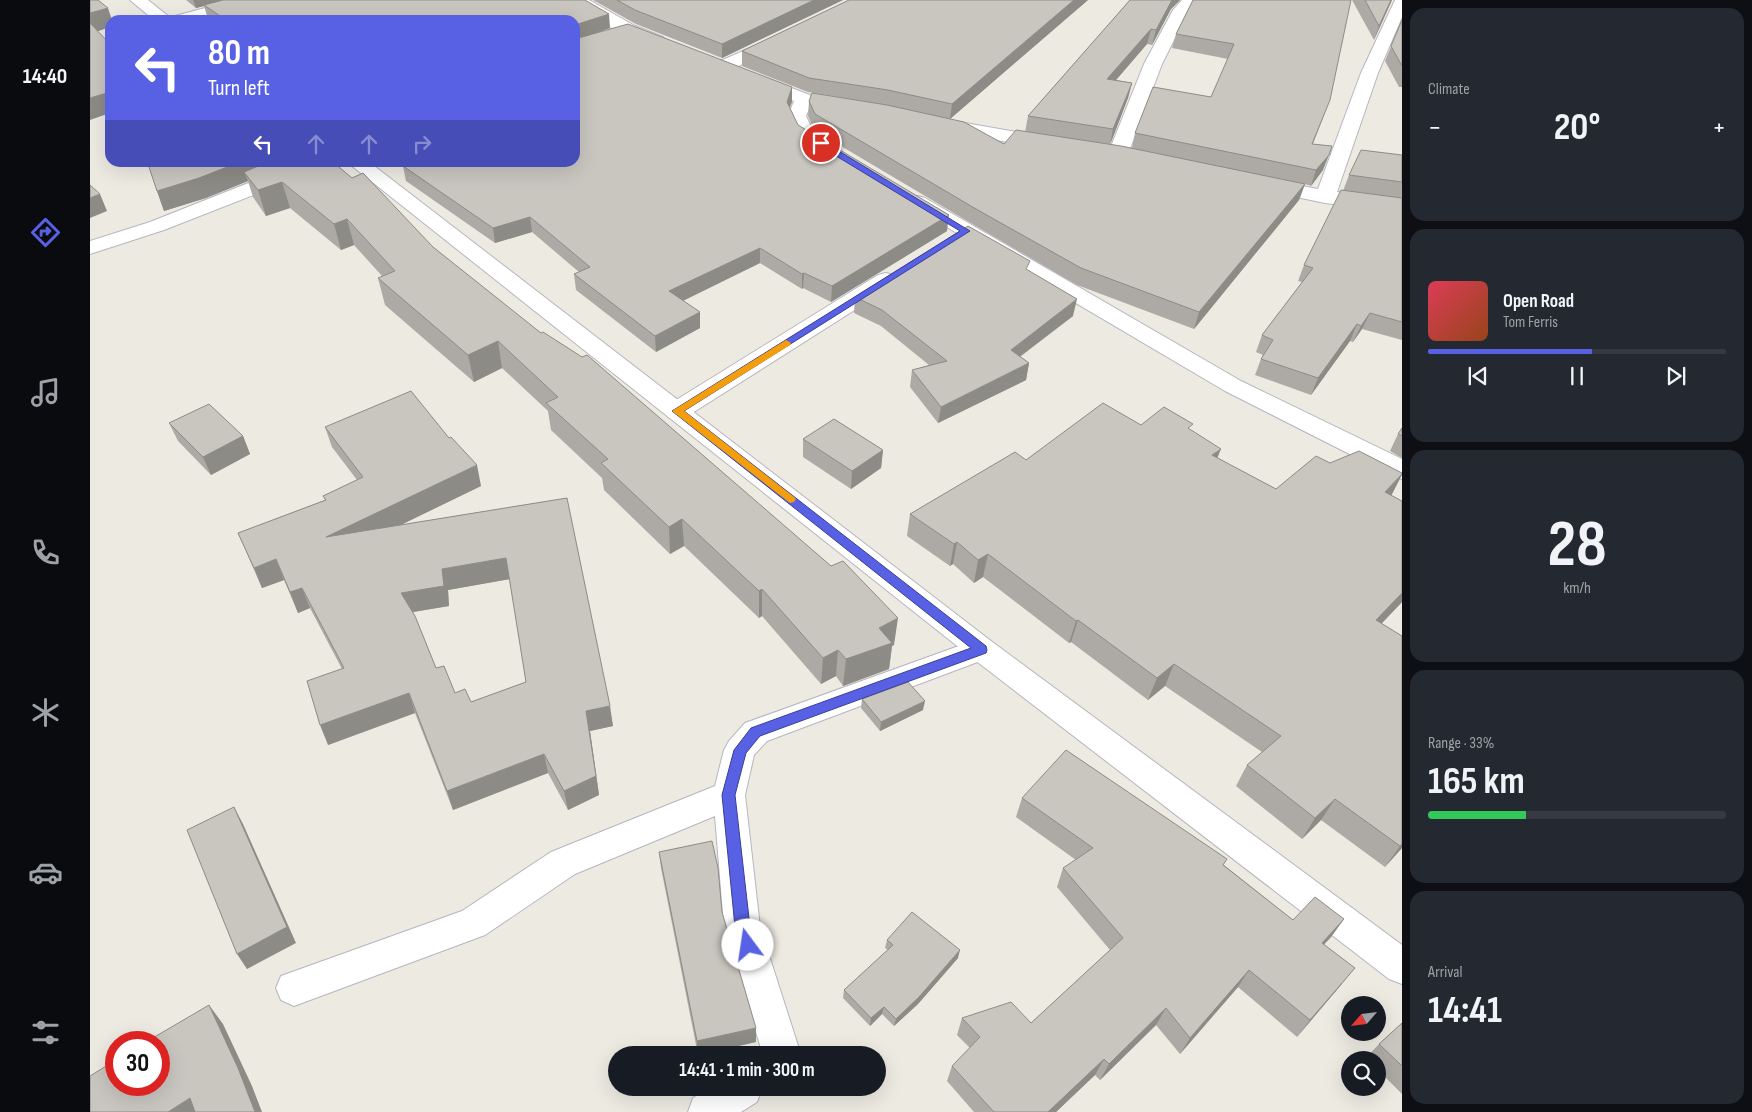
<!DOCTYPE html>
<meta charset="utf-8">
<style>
:root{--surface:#171b24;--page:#242831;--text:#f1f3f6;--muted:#9ea1a6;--line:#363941;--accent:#5861e4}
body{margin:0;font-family:"Sofia Sans Condensed",sans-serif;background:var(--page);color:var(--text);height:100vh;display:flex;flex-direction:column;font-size:19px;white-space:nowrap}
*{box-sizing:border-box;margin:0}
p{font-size:16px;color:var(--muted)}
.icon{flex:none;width:28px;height:28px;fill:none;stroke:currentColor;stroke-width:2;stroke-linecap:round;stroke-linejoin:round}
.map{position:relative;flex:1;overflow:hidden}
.side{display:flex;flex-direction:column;gap:8px;padding:8px;background:#0d0f14;width:350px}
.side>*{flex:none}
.top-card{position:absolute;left:15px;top:15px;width:475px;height:152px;border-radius:15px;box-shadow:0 5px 20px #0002;background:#5861e4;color:#fff;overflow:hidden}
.needle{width:32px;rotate:242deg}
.fabs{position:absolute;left:1251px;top:996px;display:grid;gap:10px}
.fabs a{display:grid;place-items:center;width:45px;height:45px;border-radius:50%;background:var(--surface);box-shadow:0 5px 20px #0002;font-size:25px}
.speed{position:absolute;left:15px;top:1031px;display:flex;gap:10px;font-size:25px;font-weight:700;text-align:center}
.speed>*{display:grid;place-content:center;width:65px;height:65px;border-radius:50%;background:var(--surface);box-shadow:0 5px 20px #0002;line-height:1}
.speed .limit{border:8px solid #d22;background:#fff;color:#111}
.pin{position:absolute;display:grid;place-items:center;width:42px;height:42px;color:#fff;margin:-21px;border:2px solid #fff;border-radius:50%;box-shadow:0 1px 5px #0007}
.me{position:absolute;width:55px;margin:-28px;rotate:346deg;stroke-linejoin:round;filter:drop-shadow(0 0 4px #0008)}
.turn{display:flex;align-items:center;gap:18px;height:105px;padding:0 20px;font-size:22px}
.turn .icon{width:65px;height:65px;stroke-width:2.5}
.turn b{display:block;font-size:35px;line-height:42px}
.lanes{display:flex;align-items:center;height:48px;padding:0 20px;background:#0003;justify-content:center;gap:25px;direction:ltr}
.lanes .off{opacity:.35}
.big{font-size:38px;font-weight:700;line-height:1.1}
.side .card{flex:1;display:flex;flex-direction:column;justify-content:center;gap:8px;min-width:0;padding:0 18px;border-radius:15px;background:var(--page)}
.side .dial{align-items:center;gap:0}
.dial b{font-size:65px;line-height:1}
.song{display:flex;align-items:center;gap:15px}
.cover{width:60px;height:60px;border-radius:8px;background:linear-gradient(135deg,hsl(350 70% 55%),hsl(20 70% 35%))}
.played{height:5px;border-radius:2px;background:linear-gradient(90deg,var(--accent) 55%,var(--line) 55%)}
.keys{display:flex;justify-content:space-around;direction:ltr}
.heat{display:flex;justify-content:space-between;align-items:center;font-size:28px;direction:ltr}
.charge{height:8px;border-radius:4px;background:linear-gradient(90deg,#34c759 33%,var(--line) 0)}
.trip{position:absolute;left:518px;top:1046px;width:278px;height:50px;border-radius:25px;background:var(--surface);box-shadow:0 5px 20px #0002;font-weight:700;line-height:50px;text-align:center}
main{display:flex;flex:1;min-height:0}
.tab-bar{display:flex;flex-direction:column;width:90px;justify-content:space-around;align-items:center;background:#090b0e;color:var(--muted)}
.tab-bar .icon{width:35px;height:35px}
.tab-bar .active{color:var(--accent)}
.tab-bar b{font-size:22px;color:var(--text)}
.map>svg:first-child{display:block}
</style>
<main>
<nav class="tab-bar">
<b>14:40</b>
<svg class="icon active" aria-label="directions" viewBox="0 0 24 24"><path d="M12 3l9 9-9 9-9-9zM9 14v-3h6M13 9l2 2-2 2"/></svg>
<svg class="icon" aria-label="music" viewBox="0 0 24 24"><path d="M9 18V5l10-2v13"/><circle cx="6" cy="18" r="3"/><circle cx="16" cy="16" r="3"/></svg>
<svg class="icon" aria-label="phone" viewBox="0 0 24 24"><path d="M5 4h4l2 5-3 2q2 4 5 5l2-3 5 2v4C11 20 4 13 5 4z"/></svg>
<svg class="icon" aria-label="climate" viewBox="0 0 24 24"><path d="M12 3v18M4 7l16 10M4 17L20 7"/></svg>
<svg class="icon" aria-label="car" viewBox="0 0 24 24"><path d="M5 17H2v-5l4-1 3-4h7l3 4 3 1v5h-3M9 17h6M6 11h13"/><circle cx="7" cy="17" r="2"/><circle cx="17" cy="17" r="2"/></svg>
<svg class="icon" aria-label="filters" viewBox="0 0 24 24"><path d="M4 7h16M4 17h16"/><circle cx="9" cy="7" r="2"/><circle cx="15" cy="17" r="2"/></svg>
</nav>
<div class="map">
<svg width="1312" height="1112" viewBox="0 0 1312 1112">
<rect width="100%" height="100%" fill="#edeae2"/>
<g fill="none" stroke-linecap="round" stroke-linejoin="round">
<defs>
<path id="street" d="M 145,0 L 171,0 L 169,3 L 109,20 L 83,20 L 85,16 Z
M 479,0 L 499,0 L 545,26 L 573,37 L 576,41 L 573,45 C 552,50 500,15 481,3 Z
M 1092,0 L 1110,0 L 1098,12 L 1072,64 L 1038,154 L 1035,158 L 1028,160 L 1021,158 L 1018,154 L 1054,64 L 1083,10 Z
M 1305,0 L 1312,0 L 1312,17 L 1288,73 L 1247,192 L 1312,201 L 1312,213 L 1235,203 L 1168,189 L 1165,185 L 1168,181 L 1175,179 L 1228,189 L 1271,73 Z
M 685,37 L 691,38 L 694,42 L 691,46 L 640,70 L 634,71 L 628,70 L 625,66 L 628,62 Z
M 667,75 L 720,95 L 723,99 L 716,116 L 723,131 L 747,145 L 750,149 L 747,153 C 735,156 717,146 708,137 C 703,132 701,123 698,116 L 704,101 L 661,84 L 658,80 L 661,76 Z
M 858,120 L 956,137 L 963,139 L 966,143 L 963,147 L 956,149 L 851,130 L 849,126 L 851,122 Z
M 211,162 L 239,162 L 237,166 L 74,230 L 0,254 L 0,241 L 60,222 Z
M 828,196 L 835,198 L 1151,381 L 1312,459 L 1312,479 L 1303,476 L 1135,391 L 821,206 L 818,202 L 821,198 Z
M 796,273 L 804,275 L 807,280 L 804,285 L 596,417 L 587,419 L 578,417 L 575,411 L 578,405 L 788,275 Z
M 891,638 L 901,641 L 906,649 L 901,657 L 677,741 L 664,755 L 655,795 L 670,927 L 711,1055 L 673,1055 L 634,927 L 625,816 L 485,874 L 395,935 L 204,1006 L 191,1000 L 186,988 L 191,976 L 372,911 L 461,852 L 625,786 L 634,750 L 639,741 L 655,723 Z
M 620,1088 L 672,1088 L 667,1102 L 651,1112 L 598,1112 L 603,1098 Z"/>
<path id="secondary" d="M 40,0 L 58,0 L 83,20 L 64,20 Z
M 257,162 L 279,162 L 901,641 L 1312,945 L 1312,984 L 1299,979 L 881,657 Z"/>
</defs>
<use href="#street" stroke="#b5b6bf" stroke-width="2"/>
<use href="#secondary" stroke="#b5b6bf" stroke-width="2"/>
<use href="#street" fill="#fff" fill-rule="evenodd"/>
<use href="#secondary" fill="#fff" fill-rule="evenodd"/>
</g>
<path fill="#adaaa5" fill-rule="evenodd" d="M 96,0 L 495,0 L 520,28 L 507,33 L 702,102 L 699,108 L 708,125 L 857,231 L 741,302 L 713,288 L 712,289 L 670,263 L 593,301 L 610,328 L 566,352 L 486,290 L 484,274 L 489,272 L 442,232 L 405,243 L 316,181 L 313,166 L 317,164 L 315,162 L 485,162 L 485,20 L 119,20 L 118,19 L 114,6 L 106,8 Z
M 503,0 L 753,0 L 632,58 L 546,24 Z
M 759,0 L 998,0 L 860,119 L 914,144 L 935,132 L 938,116 L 1040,0 L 1090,0 L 1081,9 L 1062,45 L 1057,44 L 1026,80 L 1042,83 L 1038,98 L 1020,144 L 1042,148 L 1045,133 L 1121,97 L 1138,59 L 1082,48 L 1086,34 L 1103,0 L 1234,115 L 1223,144 L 1233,170 L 1221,186 L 1215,184 L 1209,200 L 1104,329 L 987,285 L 884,225 L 724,130 L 718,116 L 719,101 L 796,105 L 718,92 L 652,66 L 652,51 Z
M 1262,0 L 1304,0 L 1302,0 L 1284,40 Z
M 1312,20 L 1312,87 L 1309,87 L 1295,61 Z
M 1312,155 L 1312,340 L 1272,329 L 1263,342 L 1260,341 L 1221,395 L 1165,375 L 1171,359 L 1173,355 L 1166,352 L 1172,335 L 1212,282 L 1208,281 L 1214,265 L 1253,191 L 1259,175 Z
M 71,162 L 243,162 L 343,247 L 804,645 L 802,646 L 799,669 L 753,686 L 746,676 L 731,684 L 672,616 L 669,618 L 594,546 L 580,554 L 514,490 L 512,478 L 461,430 L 458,411 L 412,368 L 384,382 L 295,305 L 288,278 L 292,276 L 264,245 L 251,250 L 200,208 L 176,216 L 163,197 L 158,181 L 116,198 L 74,211 L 67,191 Z
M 938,270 L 983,316 L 930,357 L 939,363 L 936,380 L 848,423 L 820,387 L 822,370 L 839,365 L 791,326 L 764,313 L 765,297 Z
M 79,423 L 153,436 L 160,454 L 121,475 L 88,441 Z
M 1051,425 L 1101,430 L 1127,458 L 1186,489 L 1240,463 L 1312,473 L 1312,475 L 1301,496 L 1312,501 L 1312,602 L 1292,623 L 1312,848 L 1295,867 L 1231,820 L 1212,839 L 1146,786 L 1157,765 L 1172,752 L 1075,686 L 1058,700 L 981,642 L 979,643 L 893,577 L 884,583 L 863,564 L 860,566 L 817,536 L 820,514 L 936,460 Z
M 235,427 L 391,486 L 310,525 L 477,498 L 523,726 L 500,731 L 509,795 L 478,810 L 458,773 L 363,810 L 325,713 L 238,745 L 252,669 L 220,608 L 208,613 L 194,580 L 172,588 L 148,533 L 235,500 L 233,496 L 267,480 L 242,447 ZM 420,579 L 436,682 L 381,702 L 365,693 L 346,668 L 323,612 L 359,606 L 358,590 Z
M 1312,428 L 1312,458 L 1300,451 L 1308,434 Z
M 713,439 L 793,450 L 791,468 L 761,489 L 713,457 Z
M 772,699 L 833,710 L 790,731 L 771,708 Z
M 932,798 L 1134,865 L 1203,920 L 1254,919 L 1241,937 L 1234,944 L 1251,985 L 1207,1037 L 1148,987 L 1090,1054 L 1066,1025 L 1010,1080 L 1005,1075 L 966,1112 L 884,1112 L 857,1081 L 862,1066 L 880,1048 L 867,1035 L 872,1018 L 941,1023 L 1020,950 L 967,887 L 973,868 L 986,860 L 926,817 Z
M 569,852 L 632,912 L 666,1042 L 608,1055 L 571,868 Z
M 797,940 L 868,958 L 828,1004 L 804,1026 L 792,1014 L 780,1026 L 753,998 L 754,990 L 798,950 L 795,948 Z
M 1312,1023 L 1312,1094 L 1288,1070 L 1288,1060 L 1277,1060 L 1275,1059 L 1289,1044 Z"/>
<path fill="#8d8b86" d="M 103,0 L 138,0 L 114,5 L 114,6 L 106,8 Z
M 724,0 L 753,0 L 632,58 L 632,44 Z
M 984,0 L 998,0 L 860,119 L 862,104 Z
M 1082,0 L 1090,0 L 1081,9 L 1062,45 L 1066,30 Z
M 1301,0 L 1304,0 L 1302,0 L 1284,40 L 1289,26 Z
M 18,8 L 22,20 L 20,20 L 20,27 L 0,34 L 0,13 Z
M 519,14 L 520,28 L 485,40 L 485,25 Z
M 1061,29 L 1057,44 L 1014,94 L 1017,79 Z
M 1042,83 L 1038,98 L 1020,145 L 1023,129 Z
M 702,87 L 702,102 L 696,117 L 697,102 Z
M 20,92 L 20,113 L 0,120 L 0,98 Z
M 1239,155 L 1233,170 L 1221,186 L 1226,170 Z
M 150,162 L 205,162 L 154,172 L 158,181 L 116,198 L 74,211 L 67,191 Z
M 192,182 L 200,208 L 176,216 L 168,190 Z
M 1215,184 L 1209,200 L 1104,329 L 1109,312 Z
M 10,194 L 17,211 L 0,218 L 0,198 Z
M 859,215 L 857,231 L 741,302 L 742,286 Z
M 440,217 L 442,232 L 405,243 L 403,228 Z
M 257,219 L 264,245 L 251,250 L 244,224 Z
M 670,248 L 670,263 L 580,307 L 579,291 Z
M 714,273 L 713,288 L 712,289 L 712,274 Z
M 987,299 L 983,316 L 917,366 L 921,350 Z
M 610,312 L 610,328 L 566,352 L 565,336 Z
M 1280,313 L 1272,329 L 1263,342 L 1271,326 Z
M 1267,324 L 1260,341 L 1221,395 L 1228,378 Z
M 408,341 L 412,368 L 384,382 L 378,355 Z
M 939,363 L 936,380 L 848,423 L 851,407 Z
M 153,436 L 160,454 L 121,475 L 113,457 Z
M 1131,449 L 1122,471 L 1122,455 Z
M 793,450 L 791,468 L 761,489 L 762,471 Z
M 387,465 L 391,486 L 243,558 L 236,537 Z
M 1312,474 L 1301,496 L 1295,492 Z
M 592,519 L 594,546 L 580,554 L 579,527 Z
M 867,542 L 863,564 L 860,566 L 864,544 Z
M 898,554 L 893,577 L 884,583 L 888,560 Z
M 416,558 L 420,579 L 358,590 L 359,606 L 317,613 L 311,593 L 352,569 Z
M 186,559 L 194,580 L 172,588 L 164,568 Z
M 212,588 L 220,608 L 208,613 L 200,592 Z
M 672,589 L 672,616 L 669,618 L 669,591 Z
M 1312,593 L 1312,602 L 1274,642 L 1286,620 Z
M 808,618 L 804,645 L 802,646 L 799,669 L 753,686 L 756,659 L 789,628 Z
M 988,620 L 981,642 L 979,643 L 986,621 Z
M 748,650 L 746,676 L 731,684 L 733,658 Z
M 1084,664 L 1075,686 L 1058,700 L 1067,678 Z
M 319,693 L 325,713 L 238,745 L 230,725 Z
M 835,701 L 833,710 L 790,731 L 791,722 Z
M 520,706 L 523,726 L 500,731 L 509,795 L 478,810 L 474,791 L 496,711 Z
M 454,754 L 458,773 L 363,810 L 357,791 Z
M 1245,799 L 1231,820 L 1212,839 L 1225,818 Z
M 144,807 L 153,824 L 206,943 L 157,969 L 147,954 Z
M 1312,844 L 1312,848 L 1295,867 L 1310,846 Z
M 1254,919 L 1241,937 L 1220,960 L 1232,943 Z
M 870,950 L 868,958 L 828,1004 L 804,1026 L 806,1019 Z
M 1265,968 L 1251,985 L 1207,1037 L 1220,1020 Z
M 1159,970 L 1148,987 L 1090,1054 L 1100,1038 Z
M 119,1005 L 133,1024 L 162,1086 L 172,1112 L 165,1112 Z
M 794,1007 L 792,1014 L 780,1026 L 781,1018 Z
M 1076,1008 L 1066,1025 L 1010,1080 L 1019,1064 Z
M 666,1028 L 666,1042 L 608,1055 L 607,1041 Z
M 1014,1059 L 1005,1075 L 966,1112 L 958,1112 Z
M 100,1098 L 113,1112 L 78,1112 Z"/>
<path fill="#c9c6c0" stroke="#8d8b86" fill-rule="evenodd" d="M 0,0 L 8,0 L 18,8 L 0,13 Z
M 133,0 L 495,0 L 519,14 L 485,25 L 485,20 L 136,20 L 114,5 Z
M 527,0 L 724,0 L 632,44 L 545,10 Z
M 759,0 L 984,0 L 862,104 L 798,90 L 719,78 L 652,51 Z
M 1040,0 L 1082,0 L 1066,30 L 1061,29 L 1017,79 L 1042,83 L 1023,129 L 938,116 Z
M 1103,0 L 1261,0 L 1240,100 L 1222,144 L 1242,146 L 1239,155 L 1226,170 L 1045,133 L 1063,87 L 1121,97 L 1144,44 L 1086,34 Z
M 1275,0 L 1301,0 L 1289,26 Z
M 1312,20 L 1312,66 L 1301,46 Z
M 0,23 L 20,44 L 20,92 L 0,98 Z
M 538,24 L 702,87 L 697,102 L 708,125 L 859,215 L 742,286 L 714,273 L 712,274 L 670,248 L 579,291 L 610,312 L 565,336 L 484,274 L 500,267 L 440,217 L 403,228 L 313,166 L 320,162 L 485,162 L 485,39 Z
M 722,93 L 797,105 L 874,122 L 914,144 L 926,130 L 1031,146 L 1215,184 L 1109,312 L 991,268 L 886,209 L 725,114 L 719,101 Z
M 1271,150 L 1312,155 L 1312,182 L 1259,175 Z
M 71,162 L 150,162 L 109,178 L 67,191 L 59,167 Z
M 178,162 L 243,162 L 262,178 L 273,173 L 343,247 L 451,333 L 453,332 L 492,357 L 497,355 L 741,566 L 753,561 L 808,618 L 789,628 L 802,643 L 756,659 L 748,650 L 733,658 L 672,589 L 669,591 L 592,519 L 579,527 L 511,463 L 518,459 L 456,403 L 468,397 L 408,341 L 378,355 L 288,278 L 305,271 L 257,219 L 244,224 L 192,182 L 168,190 L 154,172 Z
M 0,185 L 10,194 L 0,198 Z
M 1251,190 L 1312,198 L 1312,322 L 1280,313 L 1271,326 L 1267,324 L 1228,378 L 1171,359 L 1183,340 L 1172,335 L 1223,268 L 1214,265 Z
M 878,226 L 940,261 L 936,269 L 987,299 L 921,350 L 939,363 L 851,407 L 822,370 L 857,361 L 792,310 L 765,297 Z
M 321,391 L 359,438 L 361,437 L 387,465 L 236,537 L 477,498 L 520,706 L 496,711 L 506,776 L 474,791 L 454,754 L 357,791 L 319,693 L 230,725 L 217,681 L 254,668 L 212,588 L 200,592 L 186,559 L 164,568 L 148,533 L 236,500 L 233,496 L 273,477 L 235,427 ZM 416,558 L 436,682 L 381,702 L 375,689 L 365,693 L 354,666 L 346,668 L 325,616 L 311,593 L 354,586 L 352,569 Z
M 1013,403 L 1051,425 L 1074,407 L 1103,424 L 1098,428 L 1131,449 L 1122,455 L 1186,489 L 1226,456 L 1240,463 L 1269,451 L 1312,473 L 1312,474 L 1295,492 L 1312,501 L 1312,593 L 1286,620 L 1312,636 L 1312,844 L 1310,846 L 1245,799 L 1225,818 L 1157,765 L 1191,736 L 1084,664 L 1067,678 L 988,620 L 986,621 L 898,554 L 888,560 L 867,542 L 864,544 L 820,514 L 925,452 L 936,460 Z
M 119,404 L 153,436 L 113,457 L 79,423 Z
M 744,419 L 793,450 L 762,471 L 713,439 Z
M 1312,428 L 1312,436 L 1308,434 Z
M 818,682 L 835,701 L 791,722 L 772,699 Z
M 976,750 L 1137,859 L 1133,865 L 1203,920 L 1225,897 L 1254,919 L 1232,943 L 1265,968 L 1220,1020 L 1159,970 L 1100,1038 L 1076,1008 L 1019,1064 L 1014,1059 L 958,1112 L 904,1112 L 862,1066 L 890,1037 L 872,1018 L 921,1002 L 941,1023 L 1033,938 L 973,868 L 1003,848 L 932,798 Z
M 144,807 L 197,927 L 147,954 L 97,830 Z
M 622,841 L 628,868 L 632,912 L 666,1028 L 607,1041 L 569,852 Z
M 822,912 L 870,950 L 829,997 L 806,1019 L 794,1007 L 781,1018 L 754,990 L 803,945 L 797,940 Z
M 119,1005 L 148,1068 L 165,1112 L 105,1112 L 100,1098 L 78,1112 L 0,1112 L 0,1076 L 26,1060 L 26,1085 L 69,1085 L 69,1042 L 56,1042 Z
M 1312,1023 L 1312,1066 L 1289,1044 Z"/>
<path fill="#5861e4" stroke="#393f94" d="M 728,142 L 734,142 L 880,231 L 594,411 L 896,646 L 897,650 L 896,653 L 670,736 L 656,753 L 645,795 L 660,927 L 665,945 L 663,950 L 658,952 L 653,950 L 645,927 L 632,795 L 644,750 L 661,728 L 881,648 L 582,411 L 870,231 L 728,145 Z"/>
<path fill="#f59e0b" d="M 696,340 L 701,343 L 700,345 L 594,411 L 704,497 L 706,499 L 704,502 L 700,503 L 582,411 Z"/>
</svg>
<div class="fabs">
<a><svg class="needle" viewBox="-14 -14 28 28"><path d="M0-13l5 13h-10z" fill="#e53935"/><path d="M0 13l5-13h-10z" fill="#9ea1a6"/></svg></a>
<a><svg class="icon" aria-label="search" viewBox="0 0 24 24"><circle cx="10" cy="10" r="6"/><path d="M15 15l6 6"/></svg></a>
</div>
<div class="speed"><div class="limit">30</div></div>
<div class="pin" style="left:731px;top:143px;background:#d93025"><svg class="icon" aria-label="arrive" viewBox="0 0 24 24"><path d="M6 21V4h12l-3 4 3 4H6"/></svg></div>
<svg class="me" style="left:658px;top:945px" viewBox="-20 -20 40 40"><circle r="19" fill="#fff"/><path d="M0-13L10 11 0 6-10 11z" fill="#5861e4"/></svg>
<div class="trip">14:41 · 1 min · 300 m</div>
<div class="top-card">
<div class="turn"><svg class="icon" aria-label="left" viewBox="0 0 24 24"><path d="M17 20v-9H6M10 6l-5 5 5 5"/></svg><div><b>80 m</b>Turn left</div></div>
<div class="lanes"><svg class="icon" aria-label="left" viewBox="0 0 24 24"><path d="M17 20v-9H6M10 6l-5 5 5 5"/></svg><svg class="icon off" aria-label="ahead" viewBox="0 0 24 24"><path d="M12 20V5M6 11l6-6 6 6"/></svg><svg class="icon off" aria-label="ahead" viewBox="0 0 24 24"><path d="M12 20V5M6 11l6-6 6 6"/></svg><svg class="icon off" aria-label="right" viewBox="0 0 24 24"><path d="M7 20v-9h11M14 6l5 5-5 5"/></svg></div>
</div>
</div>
<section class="side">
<div class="card"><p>Climate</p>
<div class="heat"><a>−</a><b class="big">20°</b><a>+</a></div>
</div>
<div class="card">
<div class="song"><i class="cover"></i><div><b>Open Road</b><p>Tom Ferris</p></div></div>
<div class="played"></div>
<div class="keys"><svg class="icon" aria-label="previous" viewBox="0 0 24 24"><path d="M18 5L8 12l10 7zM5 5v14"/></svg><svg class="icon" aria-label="pause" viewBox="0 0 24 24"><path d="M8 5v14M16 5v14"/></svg><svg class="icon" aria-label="next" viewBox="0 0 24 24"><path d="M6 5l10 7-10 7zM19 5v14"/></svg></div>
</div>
<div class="card dial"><b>28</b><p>km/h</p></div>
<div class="card"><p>Range · 33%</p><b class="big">165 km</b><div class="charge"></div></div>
<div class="card"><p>Arrival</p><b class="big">14:41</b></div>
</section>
</main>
